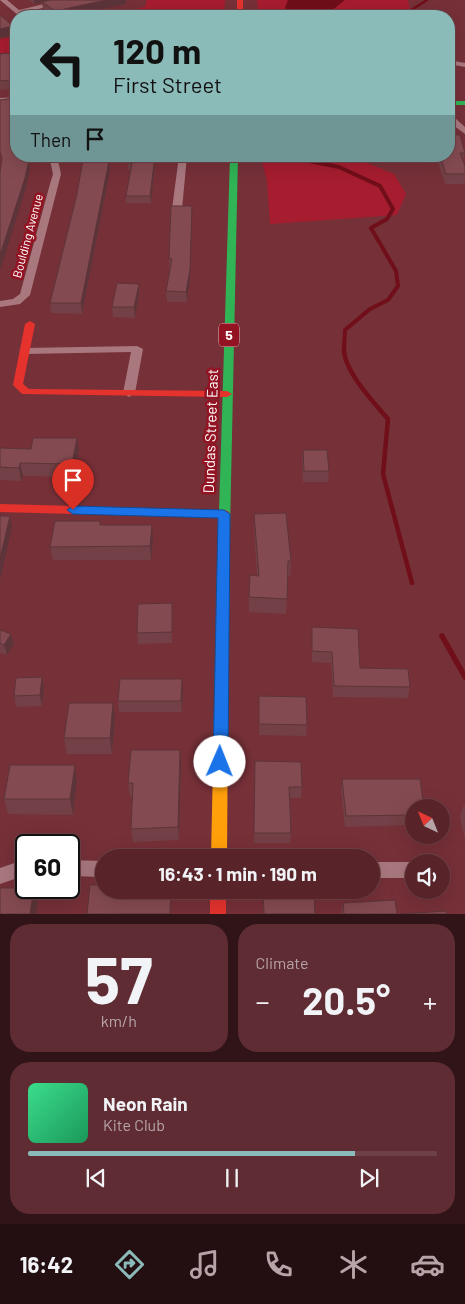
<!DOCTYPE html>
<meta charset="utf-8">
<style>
:root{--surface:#58242a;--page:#5e2c32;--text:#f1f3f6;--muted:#b7a4a8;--line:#6d4147;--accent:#8bbbb9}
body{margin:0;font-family:Barlow,sans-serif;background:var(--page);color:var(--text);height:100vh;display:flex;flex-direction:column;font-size:19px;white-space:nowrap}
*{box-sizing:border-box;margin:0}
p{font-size:16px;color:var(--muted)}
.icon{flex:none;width:28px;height:28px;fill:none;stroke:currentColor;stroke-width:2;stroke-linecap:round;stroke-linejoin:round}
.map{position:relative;height:914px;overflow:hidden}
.side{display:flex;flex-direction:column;gap:10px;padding:10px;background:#301417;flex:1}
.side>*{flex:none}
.top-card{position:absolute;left:10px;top:10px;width:445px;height:152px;border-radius:20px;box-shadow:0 5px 20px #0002,0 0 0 1px var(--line);background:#8bbbb9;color:#111;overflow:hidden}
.needle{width:32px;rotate:317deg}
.controls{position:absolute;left:405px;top:799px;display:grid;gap:10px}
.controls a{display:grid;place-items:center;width:45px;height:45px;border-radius:50%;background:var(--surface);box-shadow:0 5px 20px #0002,0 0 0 1px var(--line);font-size:25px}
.speed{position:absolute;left:15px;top:834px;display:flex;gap:10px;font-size:25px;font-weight:700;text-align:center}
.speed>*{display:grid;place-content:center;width:65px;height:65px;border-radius:50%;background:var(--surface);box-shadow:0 5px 20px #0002,0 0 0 1px var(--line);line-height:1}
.speed .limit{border:2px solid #111;border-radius:8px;background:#fff;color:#111}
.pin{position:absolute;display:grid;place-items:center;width:42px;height:42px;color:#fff;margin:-51px -21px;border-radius:50% 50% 50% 0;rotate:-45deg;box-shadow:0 0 5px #0007}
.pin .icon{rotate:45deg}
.me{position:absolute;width:55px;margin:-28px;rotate:1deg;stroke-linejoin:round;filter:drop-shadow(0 0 4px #0008)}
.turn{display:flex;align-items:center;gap:18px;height:105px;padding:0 20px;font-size:22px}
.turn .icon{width:65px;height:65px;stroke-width:2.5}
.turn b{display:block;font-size:35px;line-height:42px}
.then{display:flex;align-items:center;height:48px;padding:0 20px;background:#0003;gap:10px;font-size:19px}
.big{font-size:38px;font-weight:700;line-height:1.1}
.side .widget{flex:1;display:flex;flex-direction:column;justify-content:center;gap:8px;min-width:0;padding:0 18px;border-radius:20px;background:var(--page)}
.side .dial{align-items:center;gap:0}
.dial b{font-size:65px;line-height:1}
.song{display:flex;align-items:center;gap:15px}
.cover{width:60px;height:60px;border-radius:8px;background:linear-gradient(135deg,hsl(150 70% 55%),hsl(150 70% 35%))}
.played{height:5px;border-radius:2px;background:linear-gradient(90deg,var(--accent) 80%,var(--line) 80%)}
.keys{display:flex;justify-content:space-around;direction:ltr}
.heat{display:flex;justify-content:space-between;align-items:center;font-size:28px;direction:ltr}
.side .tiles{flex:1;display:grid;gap:10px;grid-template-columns:1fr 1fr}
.widget:last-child{grid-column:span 2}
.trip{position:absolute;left:95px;top:849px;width:285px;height:50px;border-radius:25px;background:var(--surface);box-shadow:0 5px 20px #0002,0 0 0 1px var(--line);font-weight:700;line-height:50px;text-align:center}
.menu{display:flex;height:80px;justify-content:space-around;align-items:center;background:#230e11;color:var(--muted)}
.menu .icon{width:35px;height:35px}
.menu .active{color:var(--accent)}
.menu b{font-size:22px;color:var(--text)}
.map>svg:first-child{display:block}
</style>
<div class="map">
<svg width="465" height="914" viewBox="0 0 465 914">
<rect width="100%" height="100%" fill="#763038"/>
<path fill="#a61d2f" d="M 147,0 L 225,0 L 224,16 L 103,16 L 145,7 Z
M 257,0 L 408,0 L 411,16 L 259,16 Z
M 16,36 L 16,53 L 0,56 L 0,39 Z
M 283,156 L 351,156 L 394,174 L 406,194 L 397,215 L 270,224 L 267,180 L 262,162 Z"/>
<path fill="#700e19" d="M 288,0 L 345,0 L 325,16 L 287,16 L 285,8 Z"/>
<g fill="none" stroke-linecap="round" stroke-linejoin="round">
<path stroke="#700e19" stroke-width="2.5" d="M 402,16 L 427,0"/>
<path stroke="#700e19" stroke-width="4" d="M 279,156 L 281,160 L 309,161 L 339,167 L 380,186 L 393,209 L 387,219 L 371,228 L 396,271 L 398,286 L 388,300 L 370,309 L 345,330 L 344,348"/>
<path stroke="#700e19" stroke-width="4.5" d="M 344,347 C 342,369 374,403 388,419 L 383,474 L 412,583"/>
<path stroke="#700e19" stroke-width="5.5" d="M 442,636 L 465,677"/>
<path fill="#a9787f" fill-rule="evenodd" d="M 0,0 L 7,0 L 19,10 L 61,0 L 73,0 L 23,13 L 26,16 L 19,16 Z
M 454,61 L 465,63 L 465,67 L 454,65 Z
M 16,97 L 16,101 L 0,102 L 0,98 Z
M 449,118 L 455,118 L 465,127 L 465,134 L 449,122 Z
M 49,156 L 57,156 L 61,174 L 30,295 L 20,304 L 0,307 L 0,301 L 13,299 L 20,294 L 50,184 L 53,174 Z
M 179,156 L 187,156 L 182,209 L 177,212 L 172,209 Z
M 137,346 L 143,349 L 135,393 L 129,397 L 123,393 L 131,352 L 25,354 L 19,351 L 25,348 Z
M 26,859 L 26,875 L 0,884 L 0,868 Z
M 69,860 L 104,861 L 104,877 L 69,876 Z
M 371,862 L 416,862 L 414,862 L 414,878 L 371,878 Z"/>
<path fill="#30b455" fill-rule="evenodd" d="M 449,101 L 465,101 L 465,105 L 449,105 Z
M 230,156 L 238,156 L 229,576 L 227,579 L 219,579 L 217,576 Z"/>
<path fill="#ff9f0a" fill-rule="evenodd" d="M 223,571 L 227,573 L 229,576 L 227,858 L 211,858 L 217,576 L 219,573 Z"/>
<path fill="#e5322d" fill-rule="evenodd" d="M 237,0 L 243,0 L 243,16 L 237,16 Z
M 30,321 L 35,324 L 23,384 L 29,389 L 227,391 L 232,394 L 227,397 L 22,394 L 13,385 L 25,324 Z
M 0,504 L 224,510 L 228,511 L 230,514 L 228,517 L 224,518 L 0,512 Z
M 210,890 L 226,890 L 226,914 L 210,914 Z"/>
</g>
<path fill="#724046" d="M 29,0 L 126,0 L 126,4 L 67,16 L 52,16 L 43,10 L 42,3 L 35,4 Z
M 0,54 L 12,75 L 14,88 L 12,86 L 12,89 L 0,90 Z
M 449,135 L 465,153 L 463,161 L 465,166 L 465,181 L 464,184 L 445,184 L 436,156 L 449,156 Z
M 79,156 L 107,156 L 110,171 L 82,314 L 51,313 L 50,303 L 77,194 L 82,164 Z
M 156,156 L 151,203 L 126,203 L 126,196 L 131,170 L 128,170 L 128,163 Z
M 192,215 L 190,279 L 187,302 L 167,302 L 166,291 L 170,269 L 169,269 L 169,259 Z
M 139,284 L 139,294 L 135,318 L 113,317 L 112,307 Z
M 0,448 L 79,451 L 74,477 L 23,476 L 21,481 L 0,480 Z
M 303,450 L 329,471 L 328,482 L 303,482 L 302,461 Z
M 254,514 L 291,561 L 290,576 L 288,576 L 286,614 L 249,612 L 249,597 L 257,576 L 254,528 Z
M 100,521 L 101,525 L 153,539 L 151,560 L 53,560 L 50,547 Z
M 172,614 L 172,643 L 138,644 L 137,633 Z
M 312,627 L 360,668 L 410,687 L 408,698 L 333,697 L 331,663 L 312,662 Z
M 0,630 L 11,634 L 14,644 L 7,655 L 0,653 Z
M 42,677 L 44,688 L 42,706 L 16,707 L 14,696 Z
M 183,690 L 182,712 L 119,712 L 118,701 Z
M 259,696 L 307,725 L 306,736 L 259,735 Z
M 115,719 L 112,754 L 67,754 L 64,738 Z
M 180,750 L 181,763 L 179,840 L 133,842 L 131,829 L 132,796 L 130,797 L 128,783 Z
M 255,761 L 302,787 L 301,798 L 290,798 L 291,833 L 290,843 L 254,843 Z
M 342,779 L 414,808 L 414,825 L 345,827 L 341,789 Z
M 77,781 L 73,815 L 8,814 L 4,799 Z
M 463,806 L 465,806 L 465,839 L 460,817 Z
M 263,890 L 315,914 L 263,914 Z
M 343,903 L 397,914 L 341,914 Z"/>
<path fill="#5c3439" d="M 34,0 L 53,0 L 35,4 Z
M 107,0 L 126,0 L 126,4 L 67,16 L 55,16 L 55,11 Z
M 13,26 L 14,35 L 0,38 L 0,29 Z
M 16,65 L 16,74 L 12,75 L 14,88 L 11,66 Z
M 155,156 L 156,156 L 151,203 L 150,196 Z
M 29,160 L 30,169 L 26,188 L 0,271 L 0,255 Z
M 109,161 L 110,171 L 82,314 L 81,303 Z
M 192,206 L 190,279 L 187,302 L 186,292 Z
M 139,284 L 139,294 L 135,318 L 134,307 Z
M 77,438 L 79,451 L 74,477 L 72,464 Z
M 20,463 L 23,476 L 21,481 L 19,468 Z
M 10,516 L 12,527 L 0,580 L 0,559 Z
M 152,525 L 153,539 L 151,560 L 150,546 Z
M 11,634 L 14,644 L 7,655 L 4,645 Z
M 42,677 L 44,688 L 42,706 L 40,695 Z
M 182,679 L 183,690 L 182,712 L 181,701 Z
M 113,703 L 115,719 L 112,754 L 110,738 Z
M 180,750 L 181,763 L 179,840 L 178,827 Z
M 75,765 L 77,781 L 73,815 L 70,799 Z
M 34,888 L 38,903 L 36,914 L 30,914 Z"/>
<path fill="#844a51" stroke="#5c3439" d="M 50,0 L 107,0 L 55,11 L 42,2 Z
M 144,13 L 167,13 L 166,16 L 144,16 Z
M 0,15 L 13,26 L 0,29 Z
M 8,53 L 16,65 L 11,66 L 12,79 L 11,77 L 11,80 L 0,81 L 0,54 Z
M 13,98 L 13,112 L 16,121 L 16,156 L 28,156 L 29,160 L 25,178 L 0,255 L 0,172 L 2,158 L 0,152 L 0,100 Z
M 449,135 L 460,135 L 465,153 L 460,153 L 465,166 L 465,174 L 446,174 L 440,156 L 449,156 Z
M 82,156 L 107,156 L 109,161 L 81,303 L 50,303 L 77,194 L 83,160 Z
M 129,156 L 155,156 L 150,196 L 126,196 L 132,163 L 128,163 Z
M 171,206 L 192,206 L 190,269 L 186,292 L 166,291 L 172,259 L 169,259 Z
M 117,283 L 139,284 L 134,307 L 112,307 Z
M 33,438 L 77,438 L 72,464 L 20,463 L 19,468 L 0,467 L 0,448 L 31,449 Z
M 303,450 L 327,450 L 329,471 L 304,471 Z
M 286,513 L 291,561 L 288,561 L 287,599 L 249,597 L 250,575 L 259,576 L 254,514 Z
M 0,516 L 10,516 L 0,559 Z
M 55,521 L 100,521 L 100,525 L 152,525 L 150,546 L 50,547 Z
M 172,603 L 172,632 L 137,633 L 138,604 Z
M 312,627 L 358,629 L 360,668 L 408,669 L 410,687 L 334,686 L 332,652 L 312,651 Z
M 0,630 L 11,634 L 4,645 L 0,643 Z
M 42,677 L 40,695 L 14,696 L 16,678 Z
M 120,679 L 182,679 L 181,701 L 118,701 Z
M 259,696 L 306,697 L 307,725 L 259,724 Z
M 69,703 L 113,703 L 110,738 L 64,738 Z
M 131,750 L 180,750 L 178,827 L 131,829 L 133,783 L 128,783 Z
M 255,761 L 301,762 L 302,787 L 289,787 L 291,833 L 254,833 Z
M 10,765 L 75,765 L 70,799 L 4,799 Z
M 342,779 L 420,779 L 424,808 L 414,808 L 414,815 L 346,816 Z
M 90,885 L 104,885 L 104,890 L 171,890 L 170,914 L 87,914 Z
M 0,888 L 34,888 L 30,914 L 0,914 Z
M 263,890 L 314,890 L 315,914 L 264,914 Z
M 395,900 L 397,914 L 344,914 L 343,903 Z
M 446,911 L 447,914 L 400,914 Z"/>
<path fill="#1a73e8" stroke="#114b97" d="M 73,506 L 224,510 L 230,514 L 228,762 L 225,767 L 220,768 L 215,767 L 213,762 L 218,518 L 73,514 L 67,510 Z"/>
<g text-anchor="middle" stroke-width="5" stroke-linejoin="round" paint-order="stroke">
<g font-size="12" fill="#fff" stroke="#931322">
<text transform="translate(28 236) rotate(-75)" y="4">Boulding Avenue</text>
</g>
<rect fill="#931322" stroke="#dfb8bd" stroke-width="1" x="219" y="323.5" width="20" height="23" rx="4"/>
<g font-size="14" font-weight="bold" fill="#fff">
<text x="229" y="340">5</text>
</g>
<g font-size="15" fill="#fff" stroke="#931322">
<text transform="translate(211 431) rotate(-88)" y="5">Dundas Street East</text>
</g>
</g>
</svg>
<div class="controls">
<a><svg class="needle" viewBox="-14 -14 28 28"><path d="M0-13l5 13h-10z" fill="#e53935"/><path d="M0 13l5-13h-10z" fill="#b7a4a8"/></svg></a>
<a><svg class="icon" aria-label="sound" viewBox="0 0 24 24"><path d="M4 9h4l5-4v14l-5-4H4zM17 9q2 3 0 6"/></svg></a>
</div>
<div class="speed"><div class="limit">60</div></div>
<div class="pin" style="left:73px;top:510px;background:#d93025"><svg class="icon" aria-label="arrive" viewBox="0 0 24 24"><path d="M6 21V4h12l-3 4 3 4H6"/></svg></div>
<svg class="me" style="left:220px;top:762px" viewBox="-20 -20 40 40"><circle r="19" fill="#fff"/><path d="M0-13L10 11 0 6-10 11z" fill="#1a73e8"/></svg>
<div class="trip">16:43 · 1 min · 190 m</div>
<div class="top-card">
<div class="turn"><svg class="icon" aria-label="left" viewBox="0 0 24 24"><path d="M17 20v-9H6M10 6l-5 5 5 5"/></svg><div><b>120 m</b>First Street</div></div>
<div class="then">Then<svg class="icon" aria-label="arrive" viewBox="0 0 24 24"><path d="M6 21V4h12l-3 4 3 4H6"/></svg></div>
</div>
</div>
<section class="side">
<div class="tiles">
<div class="widget dial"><b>57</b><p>km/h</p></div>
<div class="widget"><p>Climate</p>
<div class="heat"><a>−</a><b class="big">20.5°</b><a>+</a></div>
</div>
<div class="widget">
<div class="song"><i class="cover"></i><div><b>Neon Rain</b><p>Kite Club</p></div></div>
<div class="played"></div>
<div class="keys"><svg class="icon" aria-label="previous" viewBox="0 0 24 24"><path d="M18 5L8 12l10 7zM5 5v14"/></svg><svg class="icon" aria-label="pause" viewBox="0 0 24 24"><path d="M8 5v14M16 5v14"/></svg><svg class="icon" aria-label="next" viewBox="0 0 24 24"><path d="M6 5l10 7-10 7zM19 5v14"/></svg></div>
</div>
</div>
</section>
<nav class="menu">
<b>16:42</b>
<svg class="icon active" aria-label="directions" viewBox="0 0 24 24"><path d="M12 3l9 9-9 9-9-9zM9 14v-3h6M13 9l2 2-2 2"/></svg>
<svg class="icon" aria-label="music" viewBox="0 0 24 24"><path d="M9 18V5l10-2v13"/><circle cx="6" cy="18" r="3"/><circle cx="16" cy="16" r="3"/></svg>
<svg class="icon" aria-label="phone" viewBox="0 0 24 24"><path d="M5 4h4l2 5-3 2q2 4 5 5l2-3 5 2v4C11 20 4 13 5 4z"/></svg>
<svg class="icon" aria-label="climate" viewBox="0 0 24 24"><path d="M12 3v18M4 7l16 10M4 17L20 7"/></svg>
<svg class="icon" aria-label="car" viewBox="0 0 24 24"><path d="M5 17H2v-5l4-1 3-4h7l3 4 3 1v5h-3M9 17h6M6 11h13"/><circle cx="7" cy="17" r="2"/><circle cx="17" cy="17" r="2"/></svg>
</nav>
